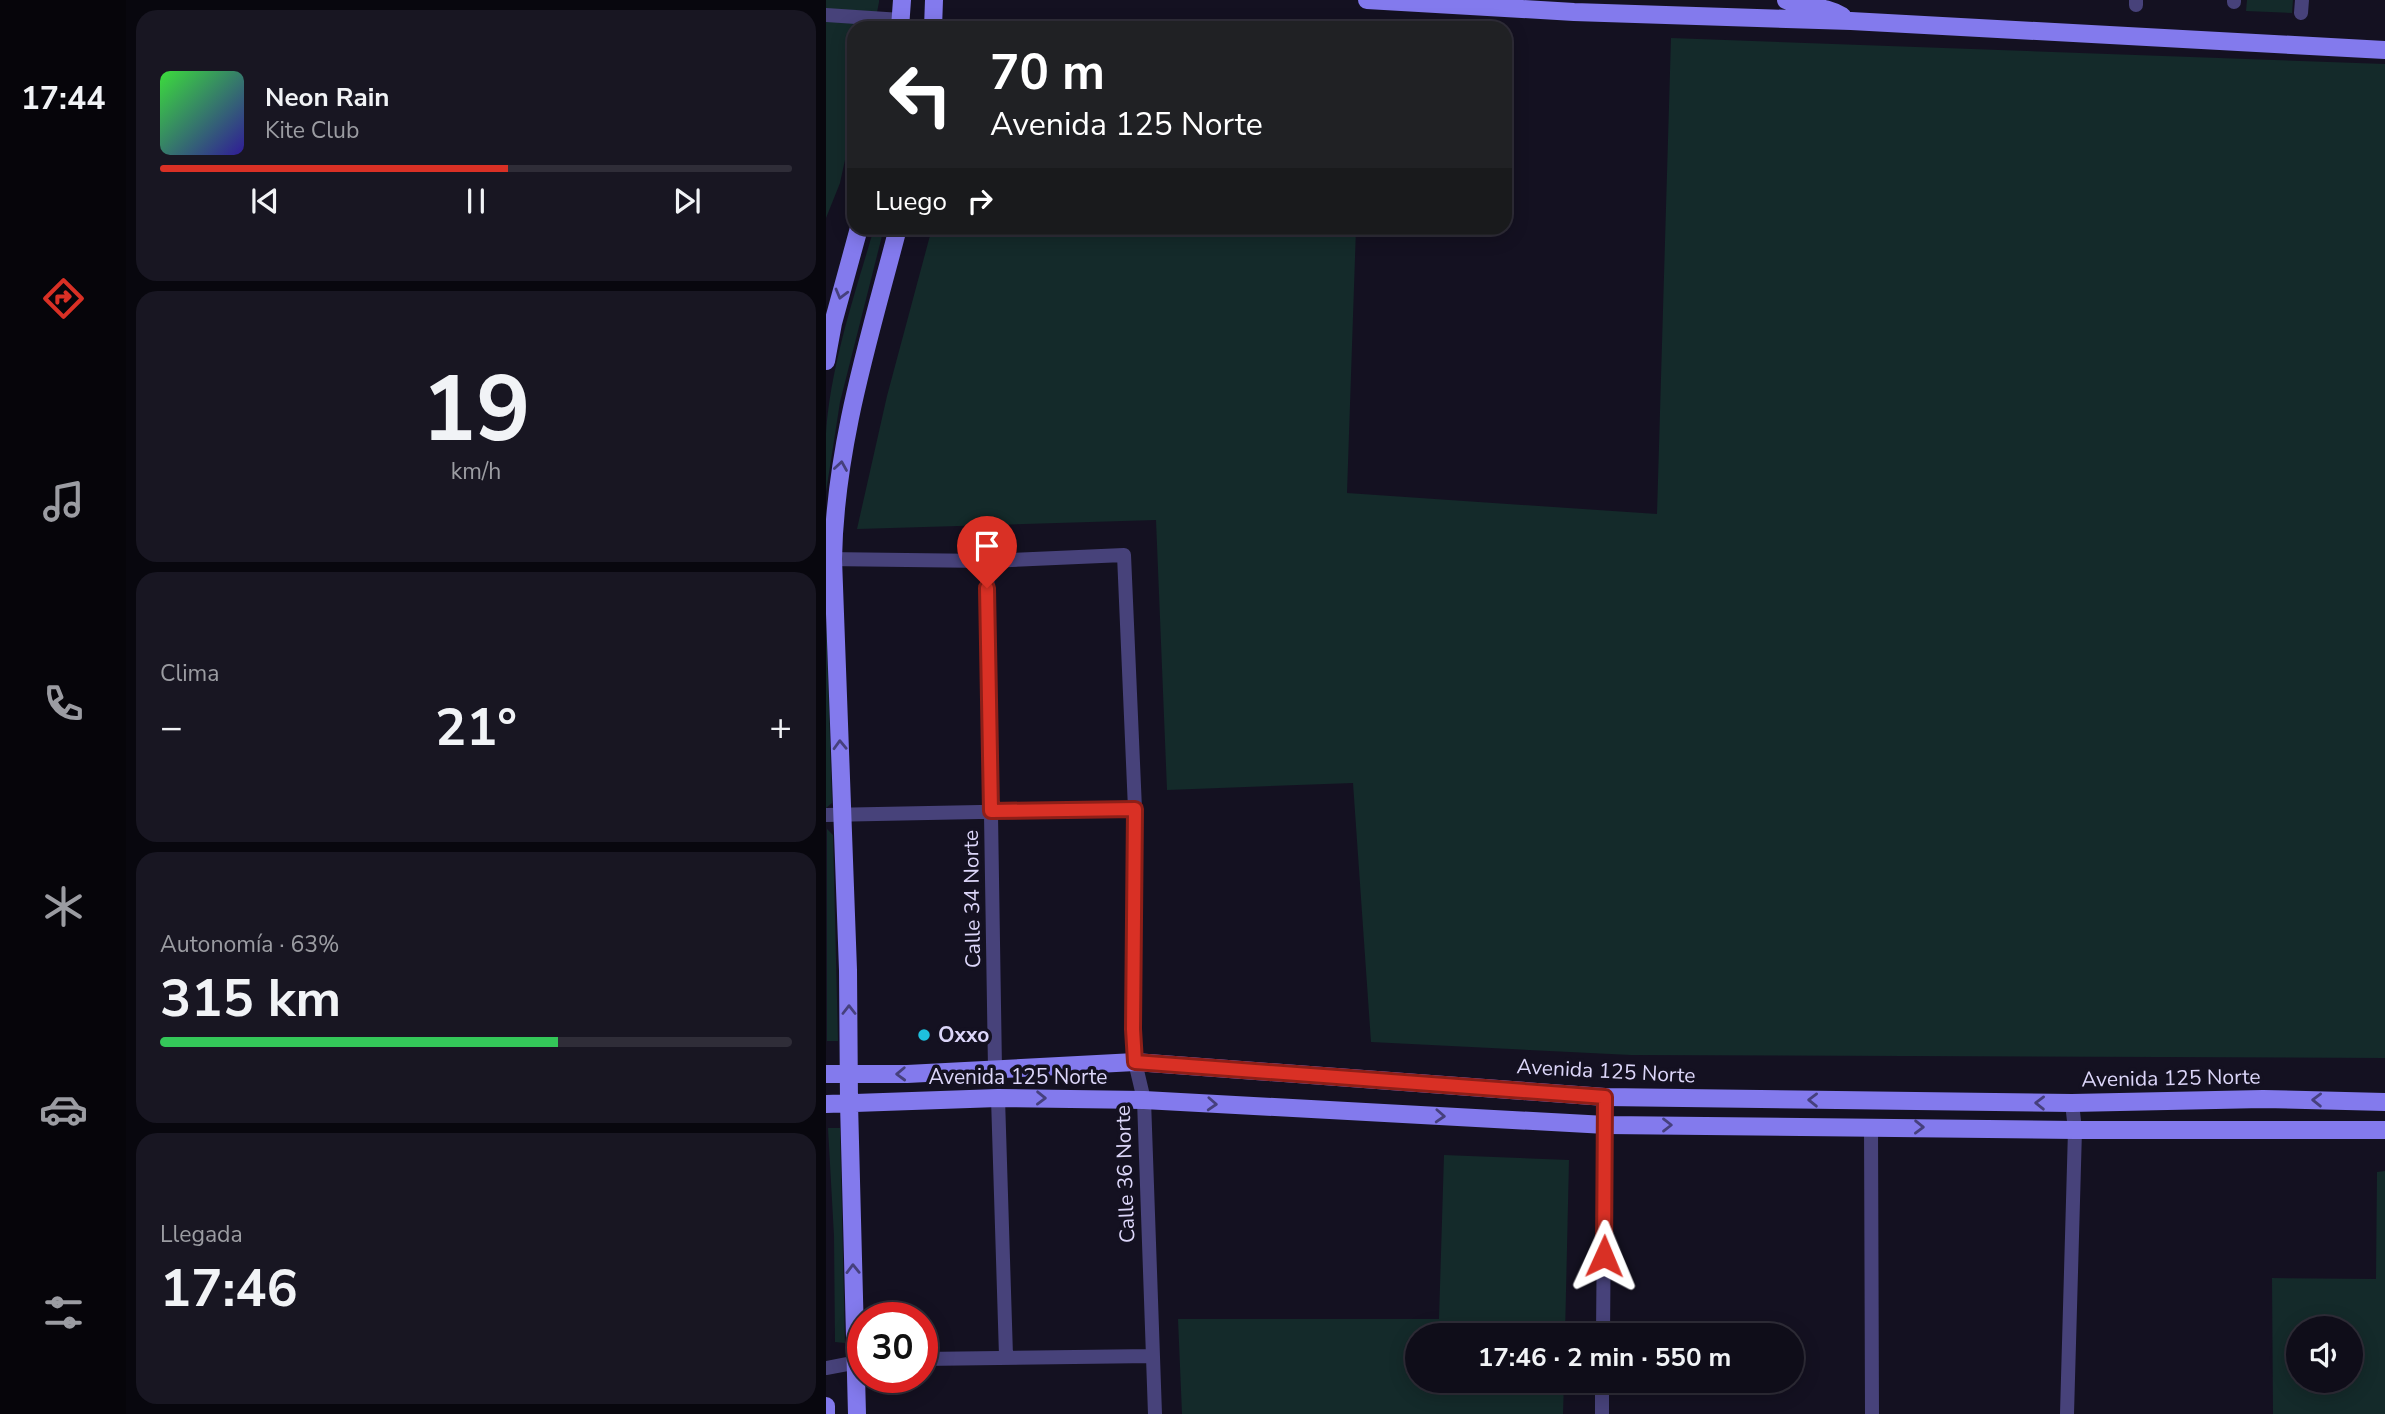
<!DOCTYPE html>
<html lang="es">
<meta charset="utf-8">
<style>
:root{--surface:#0f0d19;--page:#181622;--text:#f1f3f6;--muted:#9b9ca2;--line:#2f2d38;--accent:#d93025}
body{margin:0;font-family:"Nunito Sans",sans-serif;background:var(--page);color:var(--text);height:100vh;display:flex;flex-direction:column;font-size:26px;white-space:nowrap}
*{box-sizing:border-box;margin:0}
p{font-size:23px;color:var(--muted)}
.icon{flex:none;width:38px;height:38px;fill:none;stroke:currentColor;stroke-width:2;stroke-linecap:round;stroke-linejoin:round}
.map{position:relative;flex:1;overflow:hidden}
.panel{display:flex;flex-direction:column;gap:10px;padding:10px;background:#08070e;width:700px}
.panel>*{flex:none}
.guide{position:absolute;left:21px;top:21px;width:665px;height:214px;border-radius:21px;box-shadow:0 4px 18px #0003,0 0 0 2px var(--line);background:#202124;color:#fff;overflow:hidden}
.fabs{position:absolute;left:1460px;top:1316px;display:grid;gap:14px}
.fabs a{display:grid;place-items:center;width:77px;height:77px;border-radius:50%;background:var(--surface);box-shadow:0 4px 18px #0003,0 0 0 2px var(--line);font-size:35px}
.speed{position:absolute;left:21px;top:1302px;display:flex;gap:14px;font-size:35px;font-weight:700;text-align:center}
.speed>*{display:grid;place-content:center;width:91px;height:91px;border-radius:50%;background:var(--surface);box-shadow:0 4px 18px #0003,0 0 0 2px var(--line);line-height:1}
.speed .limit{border:10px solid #d22;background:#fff;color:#111}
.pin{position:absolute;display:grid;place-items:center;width:60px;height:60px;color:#fff;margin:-72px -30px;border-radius:50% 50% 50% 0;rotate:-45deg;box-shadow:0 0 7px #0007}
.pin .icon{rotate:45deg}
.me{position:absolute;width:77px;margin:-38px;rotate:1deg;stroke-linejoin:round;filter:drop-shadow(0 0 5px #0008)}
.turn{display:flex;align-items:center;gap:24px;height:147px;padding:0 28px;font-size:32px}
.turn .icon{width:91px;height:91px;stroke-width:2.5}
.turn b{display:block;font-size:49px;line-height:60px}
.then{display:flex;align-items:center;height:66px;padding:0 28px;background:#0003;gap:14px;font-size:26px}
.big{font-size:52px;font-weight:700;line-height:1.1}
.panel .card{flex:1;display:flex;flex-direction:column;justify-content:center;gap:10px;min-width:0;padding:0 24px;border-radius:21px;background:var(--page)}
.panel .dial{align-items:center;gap:0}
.dial b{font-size:91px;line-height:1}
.song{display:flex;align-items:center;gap:21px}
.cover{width:84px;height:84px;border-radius:10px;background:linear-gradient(135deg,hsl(120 70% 55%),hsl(250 70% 35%))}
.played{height:7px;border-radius:4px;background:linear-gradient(90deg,var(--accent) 55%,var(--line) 55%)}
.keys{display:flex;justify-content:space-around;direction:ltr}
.heat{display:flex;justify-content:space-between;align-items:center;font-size:38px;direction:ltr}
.charge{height:10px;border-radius:5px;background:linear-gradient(90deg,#34c759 63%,var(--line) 0)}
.trip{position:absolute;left:579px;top:1323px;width:399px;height:70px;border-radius:35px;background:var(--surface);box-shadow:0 4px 18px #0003,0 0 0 2px var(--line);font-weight:700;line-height:70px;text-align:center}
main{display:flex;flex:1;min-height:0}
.dock{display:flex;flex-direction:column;width:126px;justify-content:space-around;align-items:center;background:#06050a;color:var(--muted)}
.dock .icon{width:49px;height:49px}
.dock .on{color:var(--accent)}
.dock b{font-size:32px;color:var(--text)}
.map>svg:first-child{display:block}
</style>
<main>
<nav class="dock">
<b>17:44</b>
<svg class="icon on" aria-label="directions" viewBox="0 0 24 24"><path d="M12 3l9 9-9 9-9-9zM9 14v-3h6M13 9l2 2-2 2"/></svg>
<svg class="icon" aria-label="music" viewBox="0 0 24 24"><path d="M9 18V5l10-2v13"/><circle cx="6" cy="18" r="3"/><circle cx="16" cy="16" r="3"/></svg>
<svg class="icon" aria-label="phone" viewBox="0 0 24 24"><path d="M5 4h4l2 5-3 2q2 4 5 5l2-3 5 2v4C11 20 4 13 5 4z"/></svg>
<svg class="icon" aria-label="climate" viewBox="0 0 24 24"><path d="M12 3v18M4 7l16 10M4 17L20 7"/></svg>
<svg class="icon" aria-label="car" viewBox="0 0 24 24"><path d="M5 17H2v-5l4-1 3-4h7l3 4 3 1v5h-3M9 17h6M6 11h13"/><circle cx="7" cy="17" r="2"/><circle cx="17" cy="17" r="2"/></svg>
<svg class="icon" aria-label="filters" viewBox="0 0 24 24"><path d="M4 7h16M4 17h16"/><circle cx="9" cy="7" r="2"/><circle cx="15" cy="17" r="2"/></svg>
</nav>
<section class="panel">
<div class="card">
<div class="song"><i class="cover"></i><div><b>Neon Rain</b><p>Kite Club</p></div></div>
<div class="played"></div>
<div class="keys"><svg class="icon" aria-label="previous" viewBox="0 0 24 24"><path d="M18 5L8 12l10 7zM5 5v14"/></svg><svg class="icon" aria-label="pause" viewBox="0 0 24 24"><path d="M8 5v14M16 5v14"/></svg><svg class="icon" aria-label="next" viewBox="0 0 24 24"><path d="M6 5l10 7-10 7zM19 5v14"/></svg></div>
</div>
<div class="card dial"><b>19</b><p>km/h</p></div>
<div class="card"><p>Clima</p>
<div class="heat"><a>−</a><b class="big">21°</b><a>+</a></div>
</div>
<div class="card"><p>Autonomía · 63%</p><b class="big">315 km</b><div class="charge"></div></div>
<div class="card"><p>Llegada</p><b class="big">17:46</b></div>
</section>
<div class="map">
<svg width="1559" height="1414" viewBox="0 0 1559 1414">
<rect width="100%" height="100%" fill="#141121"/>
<path fill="#142a2a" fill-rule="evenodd" d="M 0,0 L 53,0 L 53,2 L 48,28 L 28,28 L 28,118 L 14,183 L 0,218 Z
M 1421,0 L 1467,0 L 1466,13 L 1420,11 Z
M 845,38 L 1559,64 L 1559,1058 L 805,1055 L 545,1042 L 527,783 L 341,790 L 330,520 L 31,529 L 61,396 L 106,228 L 530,228 L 521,493 L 831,514 Z
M 48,228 L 58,228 L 14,402 L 0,492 C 0,473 0,452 0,433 C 5,363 29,294 48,228 Z
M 0,616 L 6,803 L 0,808 Z
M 1,829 L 7,835 L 12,1041 L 1,1041 Z
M 2,1128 L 14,1128 L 19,1343 L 9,1342 L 8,1236 Z
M 618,1155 L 743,1160 L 739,1335 L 592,1335 L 592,1381 L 738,1381 L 737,1414 L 356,1414 L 352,1319 L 613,1319 Z
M 1559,1171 L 1559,1414 L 1447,1414 L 1446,1278 L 1550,1279 L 1551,1172 ZM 1472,1328 L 1524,1328 L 1524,1381 L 1472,1381 Z"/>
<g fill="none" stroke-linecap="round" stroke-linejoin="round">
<path stroke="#47427a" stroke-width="14" d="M 1408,2 L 1408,0
M 1310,5 L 1310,0
M 1475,13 L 1476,0
M 0,15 L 75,20
M 0,559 L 161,561 L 298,555 L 309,809 L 307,1029 L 309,1062 L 318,1100 L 329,1414
M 161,561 L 169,1069
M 0,815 L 309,809
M 172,1098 L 180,1356
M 1045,1126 L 1046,1414
M 777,1335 L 779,1097
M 96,1359 L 326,1356
M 0,1368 L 37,1361
M 776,1414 L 776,1381
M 1241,1414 L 1249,1130 L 1246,1103"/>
<path stroke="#837aed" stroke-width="18" d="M 541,0 L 748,12 L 1025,21 L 1559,50
M 960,0 C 978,8 998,5 1016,16
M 74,28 L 76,0
M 107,28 L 108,0
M 0,361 L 7,323 L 33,228
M 0,1074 L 81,1074 L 309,1062 L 779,1097 L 1246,1103 L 1437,1099 L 1559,1102
M 0,1104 L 172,1098 L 318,1100 L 780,1125 L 1249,1130 L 1559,1130
M 0,1406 L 0,1414
M 31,1414 L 23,1103 L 22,970 L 7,559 C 9,445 44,336 72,228"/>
</g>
<defs><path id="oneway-chevron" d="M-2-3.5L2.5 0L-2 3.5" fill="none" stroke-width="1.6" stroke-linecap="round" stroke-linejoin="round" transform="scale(1.75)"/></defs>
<g stroke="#46407d">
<use href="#oneway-chevron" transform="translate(15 294) rotate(105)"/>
<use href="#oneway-chevron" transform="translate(15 466) rotate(-81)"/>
<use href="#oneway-chevron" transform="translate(14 745) rotate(-92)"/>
<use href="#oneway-chevron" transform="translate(23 1010) rotate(-90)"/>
<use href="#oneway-chevron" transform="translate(75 1074) rotate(178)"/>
<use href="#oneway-chevron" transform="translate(215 1098) rotate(1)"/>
<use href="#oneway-chevron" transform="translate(987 1100) rotate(-179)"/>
<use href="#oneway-chevron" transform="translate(1491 1100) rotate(-179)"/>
<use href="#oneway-chevron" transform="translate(1214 1103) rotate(-179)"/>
<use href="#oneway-chevron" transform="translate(386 1104) rotate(3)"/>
<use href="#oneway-chevron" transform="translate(614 1116) rotate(3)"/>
<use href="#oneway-chevron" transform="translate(841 1125)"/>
<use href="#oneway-chevron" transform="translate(1093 1127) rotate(1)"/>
<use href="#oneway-chevron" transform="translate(27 1269) rotate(-91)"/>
</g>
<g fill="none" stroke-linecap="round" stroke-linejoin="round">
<defs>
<path id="route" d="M 161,588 L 165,811 L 309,809 L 307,1029 L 309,1062 L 779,1097 L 778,1256"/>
</defs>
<use href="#route" stroke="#8d1f18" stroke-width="18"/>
<use href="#route" stroke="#d93025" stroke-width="12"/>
</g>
<circle fill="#1ec0de" stroke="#141121" stroke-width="2.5" cx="98" cy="1035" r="7"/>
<g text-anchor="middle" stroke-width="7" stroke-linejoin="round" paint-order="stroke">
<g font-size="21" fill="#dcd6f9" stroke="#141121">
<text transform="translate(146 899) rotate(-91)" y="7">Calle 34 Norte</text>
<text transform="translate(780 1071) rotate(3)" y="7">Avenida 125 Norte</text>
<text x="192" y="1084">Avenida 125 Norte</text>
<text transform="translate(1345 1078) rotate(-1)" y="7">Avenida 125 Norte</text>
<text transform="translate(299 1174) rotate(-92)" y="7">Calle 36 Norte</text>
</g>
<g font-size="21" font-weight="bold" fill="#dcd6f9" stroke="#141121" text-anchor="start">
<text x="112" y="1042">Oxxo</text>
</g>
</g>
</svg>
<div class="fabs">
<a><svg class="icon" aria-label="sound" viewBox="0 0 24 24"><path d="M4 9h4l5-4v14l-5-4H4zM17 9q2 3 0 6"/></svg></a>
</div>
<div class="speed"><div class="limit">30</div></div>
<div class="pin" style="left:161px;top:588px;background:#d93025"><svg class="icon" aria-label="arrive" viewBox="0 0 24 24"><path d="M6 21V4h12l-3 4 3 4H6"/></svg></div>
<svg class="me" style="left:778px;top:1256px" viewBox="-20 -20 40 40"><path d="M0-17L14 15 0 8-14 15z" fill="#d93025" stroke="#fff" stroke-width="4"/></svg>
<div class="trip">17:46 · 2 min · 550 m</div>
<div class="guide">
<div class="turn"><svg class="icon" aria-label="left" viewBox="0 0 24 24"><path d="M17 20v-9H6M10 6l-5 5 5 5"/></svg><div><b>70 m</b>Avenida 125 Norte</div></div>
<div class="then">Luego<svg class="icon" aria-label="right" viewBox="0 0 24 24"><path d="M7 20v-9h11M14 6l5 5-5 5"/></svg></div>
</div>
</div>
</main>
